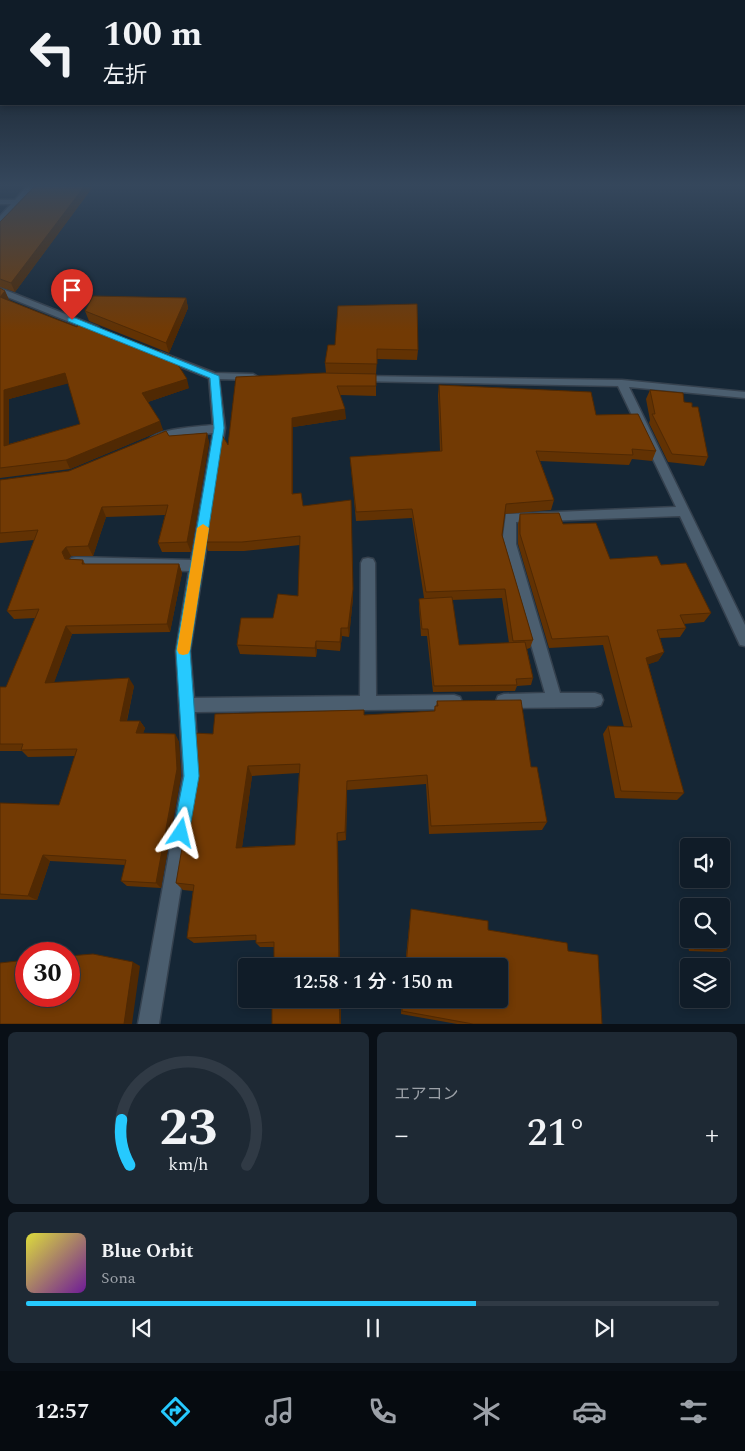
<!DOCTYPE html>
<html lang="ja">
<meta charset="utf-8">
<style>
:root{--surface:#101c28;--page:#1e2934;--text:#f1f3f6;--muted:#9ca1a8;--line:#303a45;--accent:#26c9fe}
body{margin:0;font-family:Spectral,"Noto Sans JP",serif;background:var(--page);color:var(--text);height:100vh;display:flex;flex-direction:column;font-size:19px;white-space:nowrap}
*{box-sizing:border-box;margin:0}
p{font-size:16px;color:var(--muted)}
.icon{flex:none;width:28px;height:28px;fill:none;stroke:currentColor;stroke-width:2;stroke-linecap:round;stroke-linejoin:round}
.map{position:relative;height:1024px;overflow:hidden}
.details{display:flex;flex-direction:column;gap:8px;padding:8px;background:#090f16;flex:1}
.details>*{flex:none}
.banner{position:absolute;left:0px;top:0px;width:745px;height:105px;box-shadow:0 2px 8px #0003,0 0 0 1px var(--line);background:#101c28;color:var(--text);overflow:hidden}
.fabs{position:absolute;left:680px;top:838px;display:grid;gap:10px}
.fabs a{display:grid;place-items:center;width:50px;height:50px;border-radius:5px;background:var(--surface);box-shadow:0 2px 8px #0003,0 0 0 1px var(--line);font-size:25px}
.speed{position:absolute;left:15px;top:942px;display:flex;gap:10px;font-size:25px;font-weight:700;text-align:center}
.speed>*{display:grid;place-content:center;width:65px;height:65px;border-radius:50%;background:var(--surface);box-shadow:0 2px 8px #0003,0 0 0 1px var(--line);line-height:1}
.speed .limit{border:8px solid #d22;background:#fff;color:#111}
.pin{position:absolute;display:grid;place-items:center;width:42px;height:42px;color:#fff;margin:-51px -21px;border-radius:50% 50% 50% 0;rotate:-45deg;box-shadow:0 0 5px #0007}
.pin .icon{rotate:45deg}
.me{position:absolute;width:55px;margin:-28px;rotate:10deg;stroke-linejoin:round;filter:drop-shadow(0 0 4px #0008)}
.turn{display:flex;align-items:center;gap:18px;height:105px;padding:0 20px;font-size:22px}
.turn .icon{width:65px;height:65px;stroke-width:2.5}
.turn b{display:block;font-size:35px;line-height:42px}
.big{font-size:38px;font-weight:600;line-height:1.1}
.details .widget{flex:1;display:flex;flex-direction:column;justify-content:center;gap:8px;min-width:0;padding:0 18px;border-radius:8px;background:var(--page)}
.details .dial{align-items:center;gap:0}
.dial svg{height:130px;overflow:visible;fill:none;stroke:var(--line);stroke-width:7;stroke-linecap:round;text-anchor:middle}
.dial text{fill:var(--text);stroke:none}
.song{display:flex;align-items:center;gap:15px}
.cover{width:60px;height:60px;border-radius:8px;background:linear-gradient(135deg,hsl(60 70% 55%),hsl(280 70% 35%))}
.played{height:5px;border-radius:2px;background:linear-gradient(90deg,var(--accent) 65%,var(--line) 65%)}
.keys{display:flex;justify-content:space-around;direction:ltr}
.heat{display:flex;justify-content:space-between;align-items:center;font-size:28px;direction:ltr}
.details .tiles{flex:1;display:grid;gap:8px;grid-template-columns:1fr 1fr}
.widget:last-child{grid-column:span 2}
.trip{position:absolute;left:238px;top:958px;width:270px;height:50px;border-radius:5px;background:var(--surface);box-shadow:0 2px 8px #0003,0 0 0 1px var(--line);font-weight:600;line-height:50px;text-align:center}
.dock{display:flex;height:80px;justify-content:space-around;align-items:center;background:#060b10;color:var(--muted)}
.dock .icon{width:35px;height:35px}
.dock .current{color:var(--accent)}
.dock b{font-size:22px;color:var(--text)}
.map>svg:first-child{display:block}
</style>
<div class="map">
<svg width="745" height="1024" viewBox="0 0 745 1024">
<rect width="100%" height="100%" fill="#152635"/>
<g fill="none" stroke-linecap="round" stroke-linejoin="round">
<defs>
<path id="street" d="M 26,187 L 33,187 L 0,223 L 0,216 L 11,204 L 0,204 L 0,200 L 15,200 Z
M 0,288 L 98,327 L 100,329 L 98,331 L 92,331 L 0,294 Z
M 160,352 L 215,373 L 253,374 L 258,377 L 253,380 L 219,379 L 225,428 L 190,651 L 194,698 L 360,696 L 361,563 L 363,559 L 368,558 L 373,559 L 375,563 L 376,696 L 454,695 L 460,697 L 462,702 L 460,707 L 454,709 L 195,712 L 199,776 L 159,1024 L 138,1024 L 183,776 L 176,651 L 189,571 L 76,567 L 71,566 L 69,562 L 71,558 L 76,557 L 191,560 L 213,433 L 168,439 L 153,445 L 147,441 C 158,428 196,427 213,425 L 209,378 L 156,357 L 155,355 Z
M 361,376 L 622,380 L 745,392 L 745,398 L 629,387 L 745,625 L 745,646 L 740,645 L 680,516 L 516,522 L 516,544 L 560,693 L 595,693 L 601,695 L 603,700 L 601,705 L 595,707 L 504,708 L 498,706 L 496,701 L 498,696 L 504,694 L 545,693 L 502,544 L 506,514 L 676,507 L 618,386 L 357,381 L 357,377 Z"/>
</defs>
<use href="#street" stroke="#35414e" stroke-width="3"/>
<use href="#street" fill="#4b5e6f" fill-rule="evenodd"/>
</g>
<path fill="#623203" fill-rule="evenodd" d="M 92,188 L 15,292 L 0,287 L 0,222 Z
M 0,288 L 5,291 L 9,300 L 189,388 L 148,402 L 163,430 L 70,469 L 0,478 ZM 68,383 L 80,424 L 9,444 L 9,399 Z
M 186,298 L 188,308 L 169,353 L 89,321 L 85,311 Z
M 328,345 L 418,350 L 417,360 L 377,359 L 376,374 L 326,373 L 325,363 Z
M 376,374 L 376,396 L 340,395 L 346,419 L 293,427 L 293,494 L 303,506 L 353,598 L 349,637 L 342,636 L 340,651 L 317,649 L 316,657 L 240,654 L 237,645 L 273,618 L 298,596 L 300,545 L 244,551 L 208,551 L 205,542 L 228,445 L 236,377 Z
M 439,385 L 596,415 L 656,451 L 652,461 L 632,459 L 629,465 L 540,461 L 554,500 L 551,510 L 505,514 L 502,535 L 533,640 L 530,648 L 527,649 L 533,678 L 531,685 L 517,686 L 515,691 L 433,692 L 427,636 L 421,636 L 419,606 L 419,599 L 424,598 L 412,518 L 356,521 L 350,457 L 440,451 L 438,395 ZM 502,598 L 509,643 L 459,645 L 452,600 Z
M 650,390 L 684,402 L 692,407 L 708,457 L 704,466 L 668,462 L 649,423 L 650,420 L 646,399 Z
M 207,433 L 209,443 L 191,552 L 162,552 L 158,543 L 165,515 L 106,517 L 93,556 L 71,556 L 69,559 L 83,560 L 85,564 L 179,564 L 182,573 L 170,632 L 72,634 L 54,682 L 134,686 L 127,721 L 140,721 L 145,728 L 143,733 L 175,734 L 179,742 L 181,776 L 161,888 L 127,886 L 121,881 L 125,865 L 50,861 L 37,900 L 0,899 L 0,803 L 59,805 L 75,756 L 28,757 L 22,751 L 0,751 L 0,687 L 6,687 L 35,618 L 14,619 L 7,611 L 34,540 L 0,543 L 0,480 L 69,471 L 169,436 Z
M 520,514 L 563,524 L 610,559 L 661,565 L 711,613 L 704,622 L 684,624 L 686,628 L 680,637 L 660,638 L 664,652 L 658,661 L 648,664 L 684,793 L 677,800 L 615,798 L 603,734 L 608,726 L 624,727 L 603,645 L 549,648 L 518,544 L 518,524 Z
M 437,701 L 531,767 L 547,822 L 542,830 L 429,834 L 426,784 L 347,790 L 346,840 L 338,841 L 274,947 L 260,947 L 256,943 L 256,940 L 194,943 L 187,938 L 193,891 L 183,890 L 176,883 L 213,734 L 364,715 L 434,711 L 435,706 L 436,706 ZM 299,773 L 295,845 L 242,847 L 252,776 Z
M 684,908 L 689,908 L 689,939 L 721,939 L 727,950 L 722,952 L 689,951 L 680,910 Z
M 411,909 L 568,951 L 602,1024 L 457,1024 L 401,1014 L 402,999 L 499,999 L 499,966 L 405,966 Z"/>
<path fill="#502903" d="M 84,187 L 92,187 L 92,188 L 15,292 L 11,283 Z
M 5,291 L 9,300 L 5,306 L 0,297 Z
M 186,298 L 188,308 L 169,353 L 166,343 Z
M 65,373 L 70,383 L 9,399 L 9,455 L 4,446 L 4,390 Z
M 187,379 L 189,388 L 145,403 L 142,393 Z
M 345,409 L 346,419 L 293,427 L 293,504 L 292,494 L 292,418 Z
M 160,421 L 163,430 L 70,469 L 66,460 Z
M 207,433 L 209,443 L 191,552 L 187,542 Z
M 351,500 L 353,598 L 349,637 L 348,628 Z
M 102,507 L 106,517 L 93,556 L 88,546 Z
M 66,547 L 71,556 L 67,561 L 71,568 L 62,552 Z
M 179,564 L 182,573 L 170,632 L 167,624 Z
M 66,626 L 72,634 L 51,691 L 45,683 Z
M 341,628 L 342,636 L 340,651 L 340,642 Z
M 316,641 L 317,649 L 316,657 L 315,648 Z
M 664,652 L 658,661 L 641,667 L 646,658 Z
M 129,678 L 134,686 L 125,728 L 120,721 Z
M 140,721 L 145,728 L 141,740 L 136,733 Z
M 175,734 L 179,742 L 181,776 L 161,888 L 156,883 Z
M 248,766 L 252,776 L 241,855 L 236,848 Z
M 347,781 L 347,790 L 346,840 L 345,832 Z
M 337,833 L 338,841 L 340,966 L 339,966 Z
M 43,855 L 50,861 L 37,900 L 28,896 Z
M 133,962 L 140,966 L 132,1024 L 124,1024 Z
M 339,999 L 341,999 L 341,1024 L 340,1024 Z"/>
<path fill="#723a04" stroke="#502903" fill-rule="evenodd" d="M 34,187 L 84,187 L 11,283 L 0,279 L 0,222 Z
M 0,288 L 5,291 L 0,297 L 53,318 L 77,327 L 80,320 L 173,357 L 187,379 L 142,393 L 160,421 L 66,460 L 0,468 ZM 65,373 L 80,424 L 4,446 L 4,390 Z
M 93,296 L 186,298 L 166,343 L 85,311 Z
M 417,304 L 418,350 L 377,349 L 377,364 L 325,363 L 328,345 L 335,345 L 338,306 Z
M 324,373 L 376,374 L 376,386 L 337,386 L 345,409 L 292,418 L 292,494 L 301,493 L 303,506 L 351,500 L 353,589 L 348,628 L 341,628 L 340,642 L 316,641 L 315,648 L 237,645 L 241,618 L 273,618 L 278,594 L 298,596 L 300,536 L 242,542 L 205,542 L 222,435 L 228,445 L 236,377 Z
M 439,385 L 591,392 L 596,415 L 638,414 L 656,451 L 632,449 L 633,455 L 536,451 L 554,500 L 506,504 L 502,535 L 533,640 L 513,641 L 505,589 L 426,592 L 412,509 L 356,512 L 350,457 L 442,451 Z
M 650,390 L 683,393 L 684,402 L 692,403 L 692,407 L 698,407 L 708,457 L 672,454 L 652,414 L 655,414 Z
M 166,431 L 169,436 L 207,433 L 187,542 L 158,543 L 168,505 L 102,507 L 88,546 L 66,547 L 62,552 L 65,559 L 83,560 L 82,564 L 179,564 L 167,624 L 66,626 L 45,683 L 129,678 L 120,721 L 140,721 L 136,733 L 175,734 L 177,769 L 156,883 L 121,881 L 126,860 L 43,855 L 28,896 L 0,894 L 0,803 L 59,805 L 77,749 L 21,750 L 23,744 L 0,744 L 0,687 L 6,687 L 39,609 L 7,611 L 38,530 L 0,533 L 0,480 L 69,471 Z
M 559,513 L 563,524 L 596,523 L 610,559 L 657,556 L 661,565 L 686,563 L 711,613 L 680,615 L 686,628 L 657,630 L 664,652 L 646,658 L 684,793 L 621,791 L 608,726 L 632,727 L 608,636 L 552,639 L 520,534 L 520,514 Z
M 452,597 L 459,645 L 525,642 L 533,678 L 516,679 L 517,685 L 434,686 L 428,629 L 422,629 L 419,599 Z
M 521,700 L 531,767 L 537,767 L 547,822 L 431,826 L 427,775 L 347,781 L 345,832 L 337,833 L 339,966 L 274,966 L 274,942 L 256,943 L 256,935 L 187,938 L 194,885 L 176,883 L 196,767 L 194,733 L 213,734 L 215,714 L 364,710 L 364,715 L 435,711 L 435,706 L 438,706 L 437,701 ZM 300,764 L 295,845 L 236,848 L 248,766 Z
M 684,908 L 689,908 L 689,928 Z
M 411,909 L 488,921 L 488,930 L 567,943 L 568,951 L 598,955 L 602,1024 L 473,1024 L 402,1011 L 403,999 L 499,999 L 499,966 L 406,966 Z
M 721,927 L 727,950 L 694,949 L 691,939 L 721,939 Z
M 93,954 L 133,962 L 124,1024 L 0,1024 L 0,963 L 26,960 L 26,996 L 69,996 L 69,956 Z
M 272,999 L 339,999 L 340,1024 L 272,1024 Z"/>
<linearGradient id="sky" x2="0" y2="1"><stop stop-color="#0c151d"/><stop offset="0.56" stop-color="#35475c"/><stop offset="1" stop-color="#35475c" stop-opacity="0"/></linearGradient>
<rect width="745" height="331" fill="url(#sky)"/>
<path fill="#26c9fe" stroke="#1983a5" d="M 68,318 L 75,318 L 219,376 L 224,428 L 190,651 L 199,776 L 189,833 L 187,839 L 181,841 L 176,839 L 173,833 L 184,776 L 176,651 L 214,428 L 210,378 L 68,321 Z"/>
<path fill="#f59e0b" d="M 203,524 L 209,528 L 190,650 L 188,654 L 183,655 L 179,654 L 177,650 L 197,528 Z"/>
</svg>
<div class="fabs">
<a><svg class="icon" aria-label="sound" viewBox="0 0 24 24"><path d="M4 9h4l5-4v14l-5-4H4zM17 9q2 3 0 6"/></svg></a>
<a><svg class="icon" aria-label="search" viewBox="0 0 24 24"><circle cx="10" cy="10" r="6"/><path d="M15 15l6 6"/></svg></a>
<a><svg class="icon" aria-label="layers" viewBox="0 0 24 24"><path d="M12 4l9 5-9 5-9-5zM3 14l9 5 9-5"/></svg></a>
</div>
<div class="speed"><div class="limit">30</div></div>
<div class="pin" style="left:72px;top:320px;background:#d93025"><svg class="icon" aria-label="arrive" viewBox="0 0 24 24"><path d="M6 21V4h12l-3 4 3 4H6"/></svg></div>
<svg class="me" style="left:181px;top:833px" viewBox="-20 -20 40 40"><path d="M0-17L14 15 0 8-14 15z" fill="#26c9fe" stroke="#fff" stroke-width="4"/></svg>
<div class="trip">12:58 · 1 分 · 150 m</div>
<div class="banner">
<div class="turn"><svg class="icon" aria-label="left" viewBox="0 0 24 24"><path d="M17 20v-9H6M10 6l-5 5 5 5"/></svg><div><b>100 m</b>左折</div></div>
</div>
</div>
<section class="details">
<div class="tiles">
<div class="widget dial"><svg viewBox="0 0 100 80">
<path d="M14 69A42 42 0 1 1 86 69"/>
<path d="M14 69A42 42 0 0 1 9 41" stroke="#26c9fe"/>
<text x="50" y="56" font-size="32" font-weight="700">23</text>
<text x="50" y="72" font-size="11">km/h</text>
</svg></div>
<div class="widget"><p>エアコン</p>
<div class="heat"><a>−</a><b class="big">21°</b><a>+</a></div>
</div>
<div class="widget">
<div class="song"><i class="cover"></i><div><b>Blue Orbit</b><p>Sona</p></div></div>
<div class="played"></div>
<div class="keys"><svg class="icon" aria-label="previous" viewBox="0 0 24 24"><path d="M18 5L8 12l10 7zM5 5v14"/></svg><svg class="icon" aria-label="pause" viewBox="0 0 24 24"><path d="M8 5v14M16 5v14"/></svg><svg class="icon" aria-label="next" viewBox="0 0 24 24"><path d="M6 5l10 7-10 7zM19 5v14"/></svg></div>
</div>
</div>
</section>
<nav class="dock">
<b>12:57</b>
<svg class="icon current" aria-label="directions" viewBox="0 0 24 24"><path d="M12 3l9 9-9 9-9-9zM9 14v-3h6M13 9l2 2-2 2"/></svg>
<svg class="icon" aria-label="music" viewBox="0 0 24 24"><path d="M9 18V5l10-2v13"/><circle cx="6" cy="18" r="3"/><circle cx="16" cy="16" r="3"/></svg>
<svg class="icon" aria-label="phone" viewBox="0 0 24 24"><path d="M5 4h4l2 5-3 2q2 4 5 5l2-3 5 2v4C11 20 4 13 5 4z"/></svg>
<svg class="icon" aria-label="climate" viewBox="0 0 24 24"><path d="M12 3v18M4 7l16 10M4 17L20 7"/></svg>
<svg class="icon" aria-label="car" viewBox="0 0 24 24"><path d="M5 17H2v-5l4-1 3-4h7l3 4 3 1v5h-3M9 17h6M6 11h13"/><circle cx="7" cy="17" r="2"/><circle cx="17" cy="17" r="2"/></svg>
<svg class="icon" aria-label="filters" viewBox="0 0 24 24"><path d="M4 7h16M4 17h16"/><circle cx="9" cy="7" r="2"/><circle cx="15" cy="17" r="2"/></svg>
</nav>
